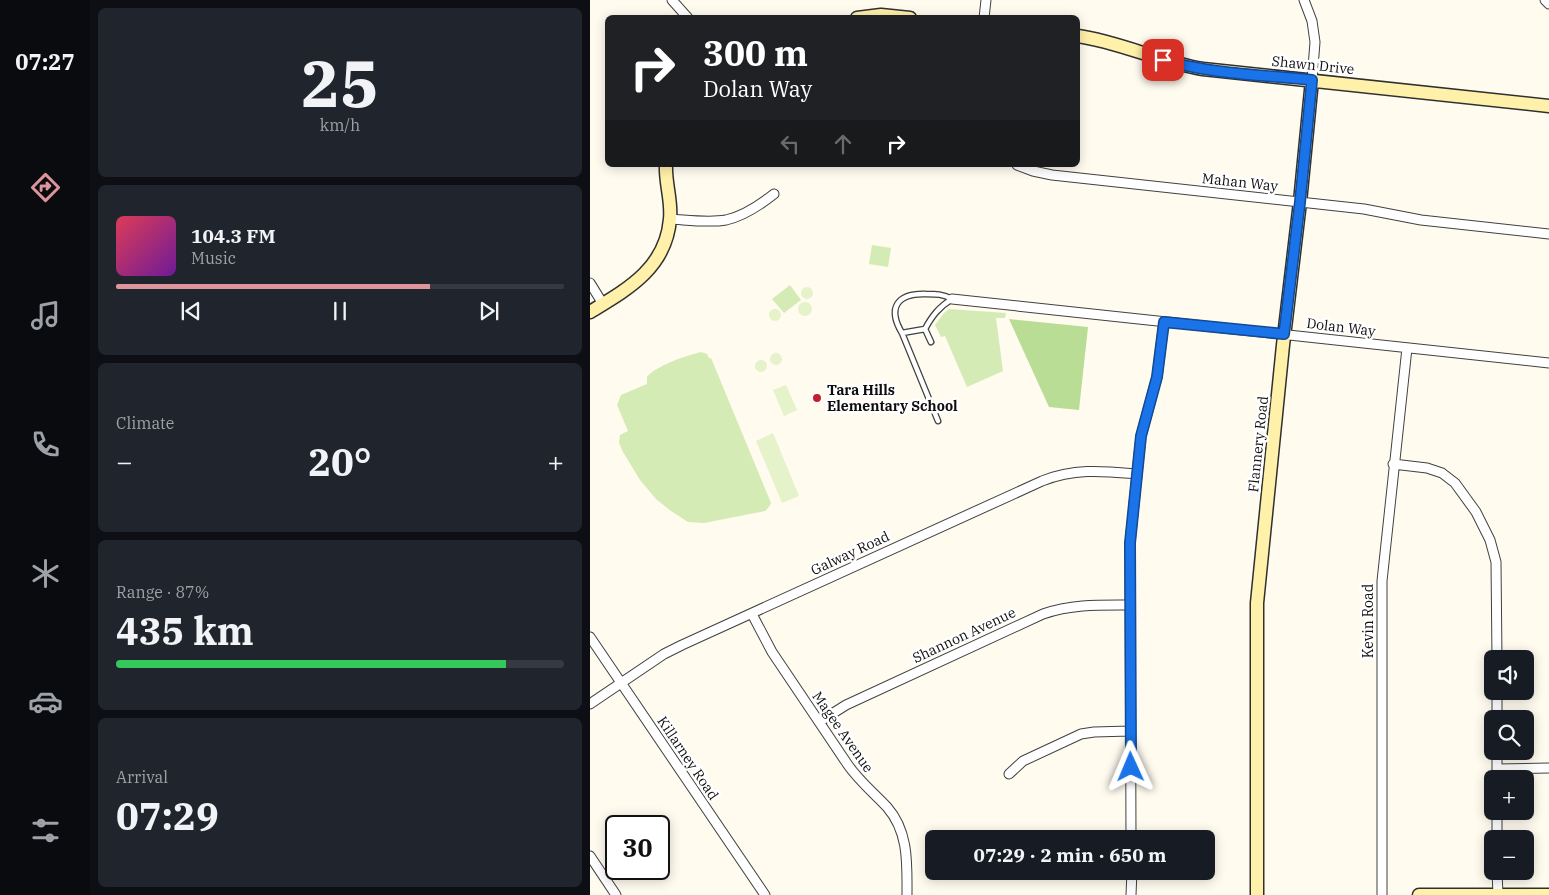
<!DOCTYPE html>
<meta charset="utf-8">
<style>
:root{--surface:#171b24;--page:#20242c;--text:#f1f3f6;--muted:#9ea1a6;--line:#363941;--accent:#dd949c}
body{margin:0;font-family:"IBM Plex Serif",serif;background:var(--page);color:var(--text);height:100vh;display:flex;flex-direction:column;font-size:19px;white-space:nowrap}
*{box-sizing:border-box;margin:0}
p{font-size:16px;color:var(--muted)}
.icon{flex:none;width:28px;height:28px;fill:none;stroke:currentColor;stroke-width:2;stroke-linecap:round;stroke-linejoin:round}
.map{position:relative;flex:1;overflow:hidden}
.details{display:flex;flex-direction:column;gap:8px;padding:8px;background:#0d0f14;width:500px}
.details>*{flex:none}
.banner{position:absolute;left:15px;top:15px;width:475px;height:152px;border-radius:8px;box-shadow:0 2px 12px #0003;background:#202124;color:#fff;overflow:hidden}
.fabs{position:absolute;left:894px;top:650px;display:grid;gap:10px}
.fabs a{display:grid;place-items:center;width:50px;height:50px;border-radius:8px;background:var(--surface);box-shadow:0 2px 12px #0003;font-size:25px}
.speed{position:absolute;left:15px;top:815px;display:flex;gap:10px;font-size:25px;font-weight:700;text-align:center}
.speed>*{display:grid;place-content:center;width:65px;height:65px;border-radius:50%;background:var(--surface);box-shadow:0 2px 12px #0003;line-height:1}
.speed .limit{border:2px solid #111;border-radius:8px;background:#fff;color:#111}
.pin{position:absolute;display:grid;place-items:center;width:42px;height:42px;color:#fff;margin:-21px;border-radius:10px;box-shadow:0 2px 8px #0006}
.me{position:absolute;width:55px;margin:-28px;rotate:359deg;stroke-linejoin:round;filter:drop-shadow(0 0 4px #0008)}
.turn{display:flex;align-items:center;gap:18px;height:105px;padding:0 15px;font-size:22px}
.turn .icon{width:65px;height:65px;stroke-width:2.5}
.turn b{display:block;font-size:35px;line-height:42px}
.lanes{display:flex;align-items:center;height:48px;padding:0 15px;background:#0003;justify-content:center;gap:25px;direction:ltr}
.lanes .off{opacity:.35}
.big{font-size:38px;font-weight:700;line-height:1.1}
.details .card{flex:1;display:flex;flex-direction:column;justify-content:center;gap:8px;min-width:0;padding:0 18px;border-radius:8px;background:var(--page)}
.details .dial{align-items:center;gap:0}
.dial b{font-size:65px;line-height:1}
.song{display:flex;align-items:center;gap:15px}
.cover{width:60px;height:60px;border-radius:8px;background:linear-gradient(135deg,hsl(350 70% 55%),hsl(280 70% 35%))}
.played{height:5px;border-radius:2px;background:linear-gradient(90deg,var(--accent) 70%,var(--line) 70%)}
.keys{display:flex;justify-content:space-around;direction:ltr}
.heat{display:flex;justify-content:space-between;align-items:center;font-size:28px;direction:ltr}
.charge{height:8px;border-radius:4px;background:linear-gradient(90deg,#34c759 87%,var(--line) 0)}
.trip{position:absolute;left:335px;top:830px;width:290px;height:50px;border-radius:8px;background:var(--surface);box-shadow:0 2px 12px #0003;font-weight:700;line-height:50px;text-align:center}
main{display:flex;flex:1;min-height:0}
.tab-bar{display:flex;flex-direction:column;width:90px;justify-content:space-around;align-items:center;background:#090b0e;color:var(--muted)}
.tab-bar .icon{width:35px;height:35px}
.tab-bar .active{color:var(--accent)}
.tab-bar b{font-size:22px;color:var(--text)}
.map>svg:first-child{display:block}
</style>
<main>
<nav class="tab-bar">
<b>07:27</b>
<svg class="icon active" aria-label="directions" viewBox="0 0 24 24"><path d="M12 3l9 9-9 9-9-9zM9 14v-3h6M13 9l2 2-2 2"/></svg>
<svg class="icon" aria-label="music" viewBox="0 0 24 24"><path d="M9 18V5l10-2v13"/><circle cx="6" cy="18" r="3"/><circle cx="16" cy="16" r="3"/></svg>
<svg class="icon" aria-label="phone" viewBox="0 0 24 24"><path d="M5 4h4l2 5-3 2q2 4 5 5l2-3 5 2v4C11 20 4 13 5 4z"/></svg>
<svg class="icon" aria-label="climate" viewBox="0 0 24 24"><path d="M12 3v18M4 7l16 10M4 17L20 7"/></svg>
<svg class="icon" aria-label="car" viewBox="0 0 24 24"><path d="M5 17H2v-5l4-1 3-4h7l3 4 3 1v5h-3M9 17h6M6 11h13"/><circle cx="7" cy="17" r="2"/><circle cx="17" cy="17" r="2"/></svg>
<svg class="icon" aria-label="filters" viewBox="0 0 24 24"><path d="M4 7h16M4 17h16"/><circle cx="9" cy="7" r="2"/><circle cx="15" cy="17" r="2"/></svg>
</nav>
<section class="details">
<div class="card dial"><b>25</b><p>km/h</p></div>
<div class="card">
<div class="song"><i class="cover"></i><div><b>104.3 FM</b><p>Music</p></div></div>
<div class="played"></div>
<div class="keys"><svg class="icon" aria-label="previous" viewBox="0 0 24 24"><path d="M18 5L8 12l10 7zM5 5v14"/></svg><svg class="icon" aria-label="pause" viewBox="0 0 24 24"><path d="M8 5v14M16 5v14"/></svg><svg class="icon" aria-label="next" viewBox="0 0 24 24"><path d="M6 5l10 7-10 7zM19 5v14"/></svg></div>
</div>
<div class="card"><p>Climate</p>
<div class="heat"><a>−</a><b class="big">20°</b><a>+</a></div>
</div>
<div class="card"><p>Range · 87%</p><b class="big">435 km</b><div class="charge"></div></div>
<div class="card"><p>Arrival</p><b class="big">07:29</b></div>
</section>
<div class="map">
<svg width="959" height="895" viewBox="0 0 959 895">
<rect width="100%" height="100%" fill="#fffbef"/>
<path fill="#d4ebb6" d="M 282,245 L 301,248 L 298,267 L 279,264 Z
M 200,285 L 211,300 L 194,313 L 182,299 Z
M 359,309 L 416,313 L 415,318 L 406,318 L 413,371 L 377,387 L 355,336 L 351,337 L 345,325 L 354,313 Z
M 111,352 L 117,354 L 119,358 L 121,358 L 181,503 L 179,507 L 175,511 L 114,523 L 98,522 L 81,511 L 66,499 L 50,480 L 33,452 L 29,443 L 30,435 L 38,431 L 27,405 L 31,395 L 57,384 L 57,377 C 65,366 98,355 111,352 Z"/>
<path fill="#b9dd95" d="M 419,319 L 498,327 L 489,410 L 459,407 Z"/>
<path fill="#e6f2c9" d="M211 293a6 6 0 1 1 12 0a6 6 0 1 1-12 0Z
M208 309a7 7 0 1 1 14 0a7 7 0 1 1-14 0Z
M179 315a6 6 0 1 1 12 0a6 6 0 1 1-12 0Z
M180 359a6 6 0 1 1 12 0a6 6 0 1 1-12 0Z
M165 366a6 6 0 1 1 12 0a6 6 0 1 1-12 0Z
M 196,385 L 207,410 L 194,416 L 183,390 Z
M 183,433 L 209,496 L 192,503 L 166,441 Z"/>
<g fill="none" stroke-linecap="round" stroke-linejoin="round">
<defs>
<path id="lane" d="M 335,329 C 342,316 349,307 362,299 C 353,294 346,294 336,294 C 307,293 297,308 312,333 L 348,421
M 335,329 L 341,342
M 312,333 L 335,329"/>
<path id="street" d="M 82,0 L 98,18
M 714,0 L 722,21 L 725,42 L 722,80
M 955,0 L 959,4
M 394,18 L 396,0
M 427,165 L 443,171 L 462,175 L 774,209 L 831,220 L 959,234
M 80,219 C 98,220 118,223 136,220 C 154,216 170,205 184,194
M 0,283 L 13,304
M 362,299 L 959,363
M 803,464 L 837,468 L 852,473 L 865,483 L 886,512 L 900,540 L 906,562 L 907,659
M 162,614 L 182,652 L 258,765 C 269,781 284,793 297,807 C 319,832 317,864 317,895
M 0,637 L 175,895
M 907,691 L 907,719
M 0,704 L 74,654 L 92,645 L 452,481 C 485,468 512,471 547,474
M 229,722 L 256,705 L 453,614 C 482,604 510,605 540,605
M 907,751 L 907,779
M 907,769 L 959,768
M 419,774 L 433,761 L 491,734 L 504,732 L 540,731
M 907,811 L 907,839
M 541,839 L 540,543 L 551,436 L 567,377 L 574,322
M 0,856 L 26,895
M 907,871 L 908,895
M 541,895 L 542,871
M 792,895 L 792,581 L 817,348"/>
<path id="secondary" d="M 267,18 L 291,15 L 320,18
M 488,36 C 530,42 570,62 613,69 L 959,106
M 0,312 C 38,289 76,268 80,219 C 82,201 75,183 76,165
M 667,895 L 667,603 L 693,345 L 710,202 L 722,80
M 829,895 L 959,895"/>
</defs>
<use href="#lane" stroke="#414141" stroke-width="7"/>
<use href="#street" stroke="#414141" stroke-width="11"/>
<use href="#secondary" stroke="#303030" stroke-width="15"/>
<use href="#lane" stroke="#fff" stroke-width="4.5"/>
<use href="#street" stroke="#fff" stroke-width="9"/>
<use href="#secondary" stroke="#fff1aa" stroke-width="12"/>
</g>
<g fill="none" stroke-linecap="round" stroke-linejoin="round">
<defs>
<path id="route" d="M 541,767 L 540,543 L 551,436 L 567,377 L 574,322 L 694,334 L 710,202 L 722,80 C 673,75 621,74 573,60"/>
</defs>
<use href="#route" stroke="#114b97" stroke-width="12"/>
<use href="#route" stroke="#1a73e8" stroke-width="9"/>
</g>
<circle fill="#c41f2f" stroke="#fff" stroke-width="2" cx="227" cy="398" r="5"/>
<g text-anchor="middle" stroke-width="5" stroke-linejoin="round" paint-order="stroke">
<g font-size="14" fill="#0e0e0e" stroke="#fff">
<text transform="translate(723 65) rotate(6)" y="5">Shawn Drive</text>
<text transform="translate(650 182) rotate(6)" y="5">Mahan Way</text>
<text transform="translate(751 327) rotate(7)" y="5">Dolan Way</text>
<text transform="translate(668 444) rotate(-84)" y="5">Flannery Road</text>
<text transform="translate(260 553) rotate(-25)" y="5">Galway Road</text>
<text transform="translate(778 621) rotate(-90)" y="5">Kevin Road</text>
<text transform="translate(374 635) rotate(-25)" y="5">Shannon Avenue</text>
<text transform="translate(253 732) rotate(55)" y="5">Magee Avenue</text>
<text transform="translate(98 758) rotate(56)" y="5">Killarney Road</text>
</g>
<g font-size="14" font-weight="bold" fill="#0e0e0e" stroke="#fff" text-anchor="start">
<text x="237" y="395">Tara Hills<tspan x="237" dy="16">Elementary School</tspan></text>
</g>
</g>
</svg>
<div class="fabs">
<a><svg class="icon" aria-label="sound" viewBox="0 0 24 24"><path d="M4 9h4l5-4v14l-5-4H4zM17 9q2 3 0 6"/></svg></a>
<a><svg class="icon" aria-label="search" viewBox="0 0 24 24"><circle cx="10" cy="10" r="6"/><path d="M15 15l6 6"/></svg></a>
<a>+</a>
<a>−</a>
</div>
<div class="speed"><div class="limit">30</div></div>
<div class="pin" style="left:573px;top:60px;background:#d93025"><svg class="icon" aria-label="arrive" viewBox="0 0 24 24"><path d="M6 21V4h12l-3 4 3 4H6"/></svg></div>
<svg class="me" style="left:541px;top:767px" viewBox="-20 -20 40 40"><path d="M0-17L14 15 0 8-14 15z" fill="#1a73e8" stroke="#fff" stroke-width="4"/></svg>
<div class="trip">07:29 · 2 min · 650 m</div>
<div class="banner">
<div class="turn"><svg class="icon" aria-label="right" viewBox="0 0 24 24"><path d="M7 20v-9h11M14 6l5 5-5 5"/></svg><div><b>300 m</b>Dolan Way</div></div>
<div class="lanes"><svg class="icon off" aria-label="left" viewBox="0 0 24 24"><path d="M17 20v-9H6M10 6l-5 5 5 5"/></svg><svg class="icon off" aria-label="ahead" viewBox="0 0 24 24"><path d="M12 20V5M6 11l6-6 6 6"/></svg><svg class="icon" aria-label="right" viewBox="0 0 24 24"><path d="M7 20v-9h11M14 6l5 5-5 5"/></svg></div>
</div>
</div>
</main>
